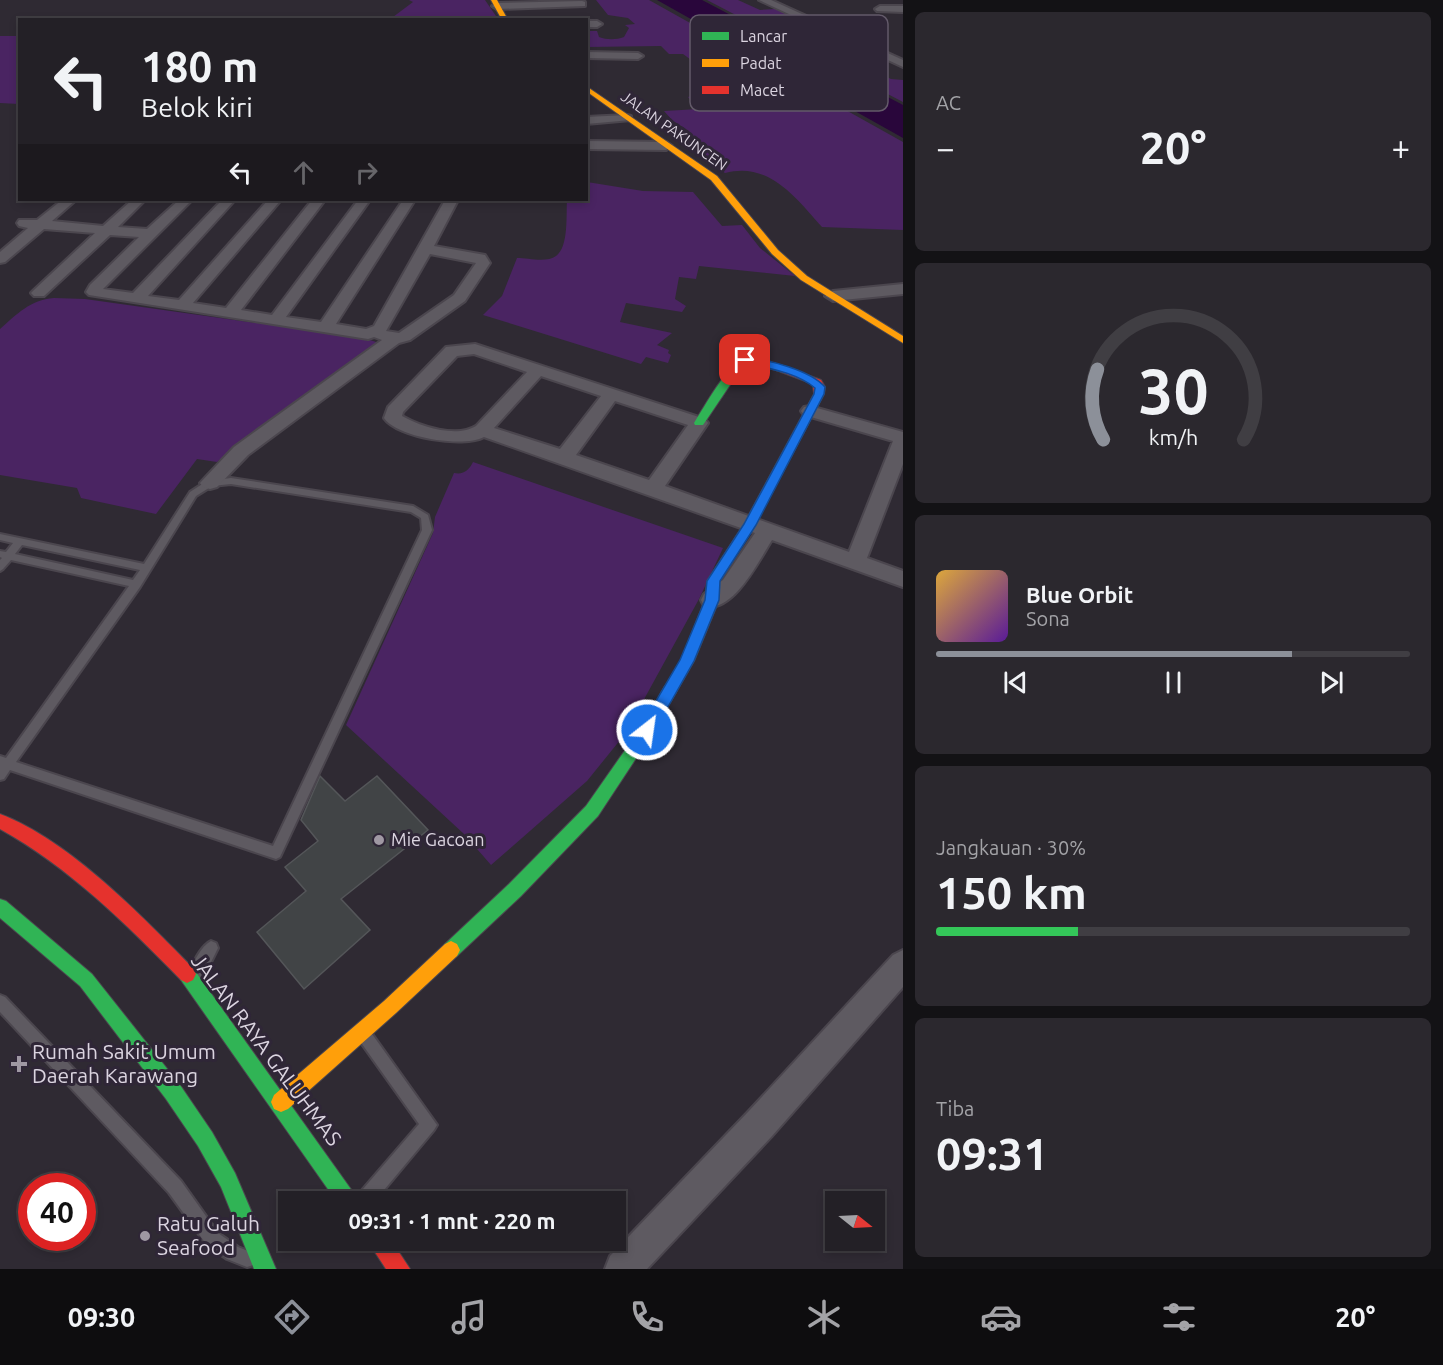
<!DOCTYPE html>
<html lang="id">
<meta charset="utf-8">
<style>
:root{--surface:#232026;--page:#2b282e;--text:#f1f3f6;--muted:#a3a3a7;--line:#403e43;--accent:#8c9099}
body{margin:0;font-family:Ubuntu,sans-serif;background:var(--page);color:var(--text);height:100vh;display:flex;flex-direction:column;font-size:22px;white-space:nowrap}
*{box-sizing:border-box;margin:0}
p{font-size:20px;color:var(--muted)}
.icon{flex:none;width:33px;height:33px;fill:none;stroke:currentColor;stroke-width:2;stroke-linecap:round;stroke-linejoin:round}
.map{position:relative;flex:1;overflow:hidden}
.panel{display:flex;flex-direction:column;gap:12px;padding:12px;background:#131215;width:540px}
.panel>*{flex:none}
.top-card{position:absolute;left:18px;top:18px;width:570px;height:183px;border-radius:0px;box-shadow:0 3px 9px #0003,0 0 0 2px var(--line);background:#232026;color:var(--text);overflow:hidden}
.needle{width:39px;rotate:108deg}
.fabs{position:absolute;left:825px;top:1191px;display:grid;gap:12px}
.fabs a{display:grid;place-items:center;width:60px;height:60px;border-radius:0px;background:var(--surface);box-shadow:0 3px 9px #0003,0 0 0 2px var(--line);font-size:30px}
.speed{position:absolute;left:18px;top:1173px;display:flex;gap:12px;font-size:30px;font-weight:700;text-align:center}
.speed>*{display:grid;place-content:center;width:78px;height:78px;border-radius:50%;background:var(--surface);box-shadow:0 3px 9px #0003,0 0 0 2px var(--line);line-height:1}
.speed .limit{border:9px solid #d22;background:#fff;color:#111}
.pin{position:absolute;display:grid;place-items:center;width:51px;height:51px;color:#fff;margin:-26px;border-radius:12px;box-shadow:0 3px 9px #0006}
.me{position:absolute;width:66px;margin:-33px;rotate:30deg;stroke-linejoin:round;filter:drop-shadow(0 0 4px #0008)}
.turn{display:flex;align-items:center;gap:21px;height:126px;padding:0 24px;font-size:27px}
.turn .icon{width:78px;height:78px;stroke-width:2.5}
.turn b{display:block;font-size:42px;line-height:51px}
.lanes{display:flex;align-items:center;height:57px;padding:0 24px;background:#0003;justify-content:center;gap:30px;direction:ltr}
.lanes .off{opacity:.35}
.big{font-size:45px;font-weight:700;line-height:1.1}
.panel .tile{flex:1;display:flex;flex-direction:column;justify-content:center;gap:9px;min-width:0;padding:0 21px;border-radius:9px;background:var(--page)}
.panel .dial{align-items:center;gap:0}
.dial svg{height:156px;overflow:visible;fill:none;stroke:var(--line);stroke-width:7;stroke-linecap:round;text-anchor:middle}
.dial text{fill:var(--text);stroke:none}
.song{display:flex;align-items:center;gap:18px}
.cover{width:72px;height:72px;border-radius:9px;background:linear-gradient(135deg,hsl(40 70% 55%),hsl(270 70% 35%))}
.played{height:6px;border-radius:3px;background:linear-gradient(90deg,var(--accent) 75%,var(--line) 75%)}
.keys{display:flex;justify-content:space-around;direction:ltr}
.heat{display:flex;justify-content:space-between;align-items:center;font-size:33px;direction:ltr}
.charge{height:9px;border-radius:4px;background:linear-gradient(90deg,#34c759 30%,var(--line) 0)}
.trip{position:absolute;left:278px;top:1191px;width:348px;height:60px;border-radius:0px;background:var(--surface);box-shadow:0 3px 9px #0003,0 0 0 2px var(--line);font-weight:700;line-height:60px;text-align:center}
.tabs{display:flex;height:96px;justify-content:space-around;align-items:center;background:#0e0d0f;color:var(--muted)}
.tabs .icon{width:42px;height:42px}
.tabs .selected{color:var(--accent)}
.tabs b{font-size:27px;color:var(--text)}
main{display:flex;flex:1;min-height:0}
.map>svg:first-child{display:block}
</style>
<main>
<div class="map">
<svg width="903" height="1269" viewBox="0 0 903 1269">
<rect width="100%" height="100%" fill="#2f2a33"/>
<path fill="#4a2462" d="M 409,0 L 485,0 L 498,19 L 389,20 L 413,2 Z
M 596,0 L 649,0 L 903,142 L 903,230 L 822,227 C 796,198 769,161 725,173 L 691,150 L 687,145 L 689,131 L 672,120 L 664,111 L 699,109 L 688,97 L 701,93 L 695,83 L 708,82 L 709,79 L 713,78 L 712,75 L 683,54 L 669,54 L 661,46 L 587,47 L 587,31 L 597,31 L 599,37 C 607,40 616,40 624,37 L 629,28 L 625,25 L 635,24 L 628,18 L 608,15 Z
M 707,0 L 738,0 L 760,10 L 775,9 L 801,20 L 791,24 C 813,35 839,54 863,54 L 867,58 L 864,62 L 876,72 L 891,79 L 903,80 L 903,102 Z
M 0,36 L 19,36 L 19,104 L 0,103 Z
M 587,182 L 643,191 L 693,192 L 722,226 L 742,225 L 760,248 L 795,276 L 699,266 L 696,279 L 679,277 L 675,299 L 686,306 L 682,312 L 626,303 L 620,322 L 672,333 L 657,345 L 669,350 L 668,353 L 671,355 L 668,363 L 646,357 L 641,364 L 483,315 L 502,296 L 517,258 C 528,258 547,263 556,256 C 569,247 566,214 567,200 L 586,200 Z
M 54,298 L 85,299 L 364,338 L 379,343 L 217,462 L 197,459 L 156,514 L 81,498 L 77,488 L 0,475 L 0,329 C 17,314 30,300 54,298 Z
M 473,462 L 723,548 L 699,599 L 625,734 L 587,781 L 491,865 L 464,834 L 346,725 L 433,533 L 435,517 L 454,473 C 464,475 469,470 473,462 Z"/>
<path fill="#29063b" d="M 657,0 L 702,0 L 903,105 L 903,138 Z"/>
<path fill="#414446" stroke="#545659" stroke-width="1.5" d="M 320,776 L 345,801 L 377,776 L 428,830 L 341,899 L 370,930 L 304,989 L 257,932 L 306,891 L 285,867 L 318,841 L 301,820 Z"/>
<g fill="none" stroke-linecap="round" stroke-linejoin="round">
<defs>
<path id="lane" d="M 231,478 L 413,506 L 428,515 L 432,530 L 280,857 L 276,859 L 10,770 L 4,779 L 0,780 L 0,756 L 6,758 L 129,586 L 11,560 L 3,569 L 0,571 L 0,560 L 2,558 L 0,557 L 0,551 L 6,552 L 13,543 L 0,540 L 0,534 L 144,564 L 190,492 L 207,481 ZM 231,484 L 411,512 L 421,518 L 422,530 L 273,846 L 16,762 L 140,587 L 196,496 L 212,486 ZM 22,545 L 140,570 L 133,580 L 15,554 Z
M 211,941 L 216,943 L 218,948 C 213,958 206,975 196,980 L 191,978 L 189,973 C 193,963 201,946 211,941 Z
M 0,995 L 5,997 L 181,1181 L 218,1233 L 238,1247 L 253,1253 L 255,1259 L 253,1265 L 247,1267 L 227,1259 L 206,1244 L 169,1193 L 0,1012 Z
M 367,1032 L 372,1034 L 437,1125 L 434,1130 L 374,1202 L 355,1202 L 357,1196 L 419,1124 L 362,1044 L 360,1039 L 362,1034 Z"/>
<path id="street" d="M 759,0 L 771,0 L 903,60 L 903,67 Z
M 582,1 L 585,2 L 585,6 L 497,9 L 492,6 L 497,3 Z
M 880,6 L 903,6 L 903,12 L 877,11 L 875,9 Z
M 586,21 L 597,21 L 602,24 L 597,27 L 586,27 Z
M 586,52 L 638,53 L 643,56 L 638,59 L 586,58 Z
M 627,115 L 631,116 L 631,120 L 586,124 L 586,117 Z
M 586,141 L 666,142 L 672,146 L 666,150 L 586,149 Z
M 62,200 L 76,200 L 52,221 L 103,226 L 132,200 L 145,200 L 118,227 L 147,229 L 179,200 L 192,200 L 103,289 L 133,293 L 222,200 L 235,200 L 148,296 L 179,300 L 268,200 L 281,200 L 193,303 L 226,308 L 312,200 L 325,200 L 241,310 L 272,315 L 358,200 L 370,200 L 286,317 L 321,322 L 403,200 L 415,200 L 336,324 L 366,329 L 374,326 L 445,200 L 458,200 L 434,246 L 485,255 L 490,263 L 465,301 L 410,340 L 399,343 L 248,455 L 217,487 L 210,489 L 203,487 L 200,483 L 234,447 L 382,340 L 374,337 L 368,339 L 89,295 L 86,292 L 90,285 L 139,237 L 110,235 L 44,296 L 34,296 L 31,293 L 34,290 L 95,233 L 44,229 L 5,262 L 0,263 L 0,252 L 28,228 L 19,226 L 17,223 L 19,220 L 37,220 ZM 430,254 L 476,263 L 454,295 L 399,333 L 386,331 Z
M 903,284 L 903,294 L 833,301 L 825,296 L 833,291 Z
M 475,344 L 705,419 L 708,423 L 665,486 L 849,552 L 893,441 L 804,415 L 801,411 L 804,407 L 810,406 L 903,432 L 903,464 L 867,558 L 903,571 L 903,587 L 772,540 C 759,560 733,614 704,606 L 701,600 L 704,594 L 723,580 L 755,533 L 484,437 C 464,448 398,438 384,418 L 388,407 L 446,347 ZM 474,354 L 527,372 L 476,426 C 457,438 421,427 402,416 L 403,412 L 457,356 ZM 541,376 L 601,396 L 560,449 L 494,428 ZM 615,401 L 688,425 L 649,480 L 576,455 Z
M 903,950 L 903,987 L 772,1136 L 647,1269 L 605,1269 L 610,1256 L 748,1112 L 893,955 Z"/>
<path id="fast" d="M 745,357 L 766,360 L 785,368 L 780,371 L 747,363 L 736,376 L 703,425 L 695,425 L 694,423 C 705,406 727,365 745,357 Z
M 670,684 L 675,686 L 677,690 L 675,694 L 652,734 L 598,816 L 521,896 L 457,956 L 451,959 L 445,956 L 442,950 L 445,944 L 509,884 L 586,806 L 642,726 L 665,686 Z
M 0,899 L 6,901 L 92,974 L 180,1085 L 212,1132 L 235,1173 L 276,1269 L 254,1269 L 221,1187 L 198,1146 L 166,1099 L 80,986 L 0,918 Z
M 187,965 L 193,968 L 360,1202 L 337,1202 L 181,980 L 178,974 L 181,968 Z"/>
<path id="slow" d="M 491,0 L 497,0 L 508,20 L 502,20 Z
M 586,86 L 717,176 L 778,250 L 807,276 L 903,336 L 903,343 L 801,280 L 772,254 L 711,180 L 586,91 Z
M 451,941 L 457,944 L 460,950 L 457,956 L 396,1013 L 288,1109 L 281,1112 L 274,1109 L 271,1102 L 274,1095 L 384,1001 L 445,944 Z"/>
<path id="jam" d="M 780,365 L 821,380 L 825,387 L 824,394 L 755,525 L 719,581 L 719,600 L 694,661 L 675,694 L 665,694 L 663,690 L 681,660 L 705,600 L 707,581 L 744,524 L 814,394 L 813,384 L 776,370 L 775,368 Z
M 0,814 C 69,840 142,916 193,968 L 196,974 L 193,980 L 187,983 L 181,980 C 125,923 70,868 0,829 Z
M 367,1240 L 391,1240 L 410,1269 L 386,1269 Z"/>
</defs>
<use href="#lane" stroke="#4b464e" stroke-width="4"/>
<use href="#street" stroke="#4b464e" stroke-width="4"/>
<use href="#fast" stroke="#4b464e" stroke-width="2"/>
<use href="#slow" stroke="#4b464e" stroke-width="2"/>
<use href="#jam" stroke="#4b464e" stroke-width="2"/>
<use href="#lane" fill="#5e5a61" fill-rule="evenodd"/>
<use href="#street" fill="#5e5a61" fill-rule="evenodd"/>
<use href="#fast" fill="#30b455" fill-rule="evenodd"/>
<use href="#slow" fill="#ff9f0a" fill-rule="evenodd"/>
<use href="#jam" fill="#e5322d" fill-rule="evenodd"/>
</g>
<path fill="#1a73e8" stroke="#114b97" stroke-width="1.5" d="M 745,357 C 769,360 810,370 825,387 L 824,394 L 756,525 L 720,581 L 719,600 L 694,661 L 652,735 L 647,737 L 641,735 L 639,730 L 680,660 L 705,600 L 707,581 L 744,524 L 814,394 L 815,388 C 796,372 766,368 742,362 L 740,360 Z"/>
<g fill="#9f98a3" stroke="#2f2637" stroke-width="2">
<circle cx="379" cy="840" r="6"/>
<path d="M16 1055h6v6h6v6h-6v6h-6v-6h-6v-6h6z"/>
<circle cx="145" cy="1236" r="6"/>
</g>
<g text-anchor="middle" stroke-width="6" stroke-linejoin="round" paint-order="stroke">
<g font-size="15" fill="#dbd4e0" stroke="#2f2637">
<text transform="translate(674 131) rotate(35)" y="5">JALAN PAKUNCEN</text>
</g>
<g font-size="18" fill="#dbd4e0" stroke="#2f2637" text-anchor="start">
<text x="391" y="846">Mie Gacoan</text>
</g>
<g font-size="21" fill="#dbd4e0" stroke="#2f2637">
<text transform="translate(266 1050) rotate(53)" y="7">JALAN RAYA GALUHMAS</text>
</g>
<g font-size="21" fill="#dbd4e0" stroke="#2f2637" text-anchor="start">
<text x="32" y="1059">Rumah Sakit Umum<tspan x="32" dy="24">Daerah Karawang</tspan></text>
<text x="157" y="1231">Ratu Galuh<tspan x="157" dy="24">Seafood</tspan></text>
</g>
</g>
<rect x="690" y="15" width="198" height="96" rx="9" fill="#2f2637" stroke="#635a6a" stroke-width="1.5"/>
<rect x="702" y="32" width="27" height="8" fill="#30b455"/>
<rect x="702" y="59" width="27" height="8" fill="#ff9f0a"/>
<rect x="702" y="86" width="27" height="8" fill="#e5322d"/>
<g font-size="16" fill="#dbd4e0">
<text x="740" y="42">Lancar</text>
<text x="740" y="69">Padat</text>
<text x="740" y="96">Macet</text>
</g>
</svg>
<div class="fabs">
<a><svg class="needle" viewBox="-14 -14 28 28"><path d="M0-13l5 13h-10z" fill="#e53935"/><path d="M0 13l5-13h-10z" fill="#a3a3a7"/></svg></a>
</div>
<div class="speed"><div class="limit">40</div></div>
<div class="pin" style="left:745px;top:360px;background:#d93025"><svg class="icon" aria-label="arrive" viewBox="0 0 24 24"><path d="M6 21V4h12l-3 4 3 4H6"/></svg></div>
<svg class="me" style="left:647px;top:730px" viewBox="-20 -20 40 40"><circle r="17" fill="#1a73e8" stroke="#fff" stroke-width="3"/><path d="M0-11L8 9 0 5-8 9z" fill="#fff"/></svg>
<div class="trip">09:31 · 1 mnt · 220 m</div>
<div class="top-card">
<div class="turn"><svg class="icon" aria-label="left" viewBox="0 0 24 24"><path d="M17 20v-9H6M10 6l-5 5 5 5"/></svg><div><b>180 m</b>Belok kiri</div></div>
<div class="lanes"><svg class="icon" aria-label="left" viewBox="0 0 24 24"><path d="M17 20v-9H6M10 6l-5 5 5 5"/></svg><svg class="icon off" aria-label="ahead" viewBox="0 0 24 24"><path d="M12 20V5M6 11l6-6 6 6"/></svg><svg class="icon off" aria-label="right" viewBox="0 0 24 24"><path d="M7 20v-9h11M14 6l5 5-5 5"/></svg></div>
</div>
</div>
<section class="panel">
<div class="tile"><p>AC</p>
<div class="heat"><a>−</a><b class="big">20°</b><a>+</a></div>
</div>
<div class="tile dial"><svg viewBox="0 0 100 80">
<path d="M14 69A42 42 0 1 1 86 69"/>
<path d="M14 69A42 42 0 0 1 11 33" stroke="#8c9099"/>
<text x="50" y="56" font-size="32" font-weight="700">30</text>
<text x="50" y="72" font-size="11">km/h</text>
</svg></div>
<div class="tile">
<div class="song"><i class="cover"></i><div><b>Blue Orbit</b><p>Sona</p></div></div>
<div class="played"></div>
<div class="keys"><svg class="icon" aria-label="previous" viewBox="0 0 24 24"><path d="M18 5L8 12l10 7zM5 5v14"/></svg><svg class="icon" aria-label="pause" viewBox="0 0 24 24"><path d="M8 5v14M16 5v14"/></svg><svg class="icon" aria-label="next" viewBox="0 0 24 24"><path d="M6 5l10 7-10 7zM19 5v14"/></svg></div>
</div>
<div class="tile"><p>Jangkauan · 30%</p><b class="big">150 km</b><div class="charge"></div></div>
<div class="tile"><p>Tiba</p><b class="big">09:31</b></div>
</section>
</main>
<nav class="tabs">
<b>09:30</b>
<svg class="icon selected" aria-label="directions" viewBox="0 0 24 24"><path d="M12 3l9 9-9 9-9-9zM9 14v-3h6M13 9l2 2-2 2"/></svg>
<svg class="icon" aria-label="music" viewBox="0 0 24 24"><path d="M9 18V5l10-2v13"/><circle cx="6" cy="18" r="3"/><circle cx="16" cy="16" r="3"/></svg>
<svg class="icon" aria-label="phone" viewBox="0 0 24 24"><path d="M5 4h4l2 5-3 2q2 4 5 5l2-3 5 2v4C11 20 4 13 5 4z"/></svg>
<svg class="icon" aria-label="climate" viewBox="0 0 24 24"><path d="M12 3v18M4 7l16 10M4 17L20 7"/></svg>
<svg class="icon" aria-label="car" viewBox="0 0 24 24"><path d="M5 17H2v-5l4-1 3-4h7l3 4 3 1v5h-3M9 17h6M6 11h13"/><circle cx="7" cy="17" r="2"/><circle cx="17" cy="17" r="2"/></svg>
<svg class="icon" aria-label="filters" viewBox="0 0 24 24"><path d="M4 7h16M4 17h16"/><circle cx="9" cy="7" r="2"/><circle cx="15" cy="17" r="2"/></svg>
<b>20°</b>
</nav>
